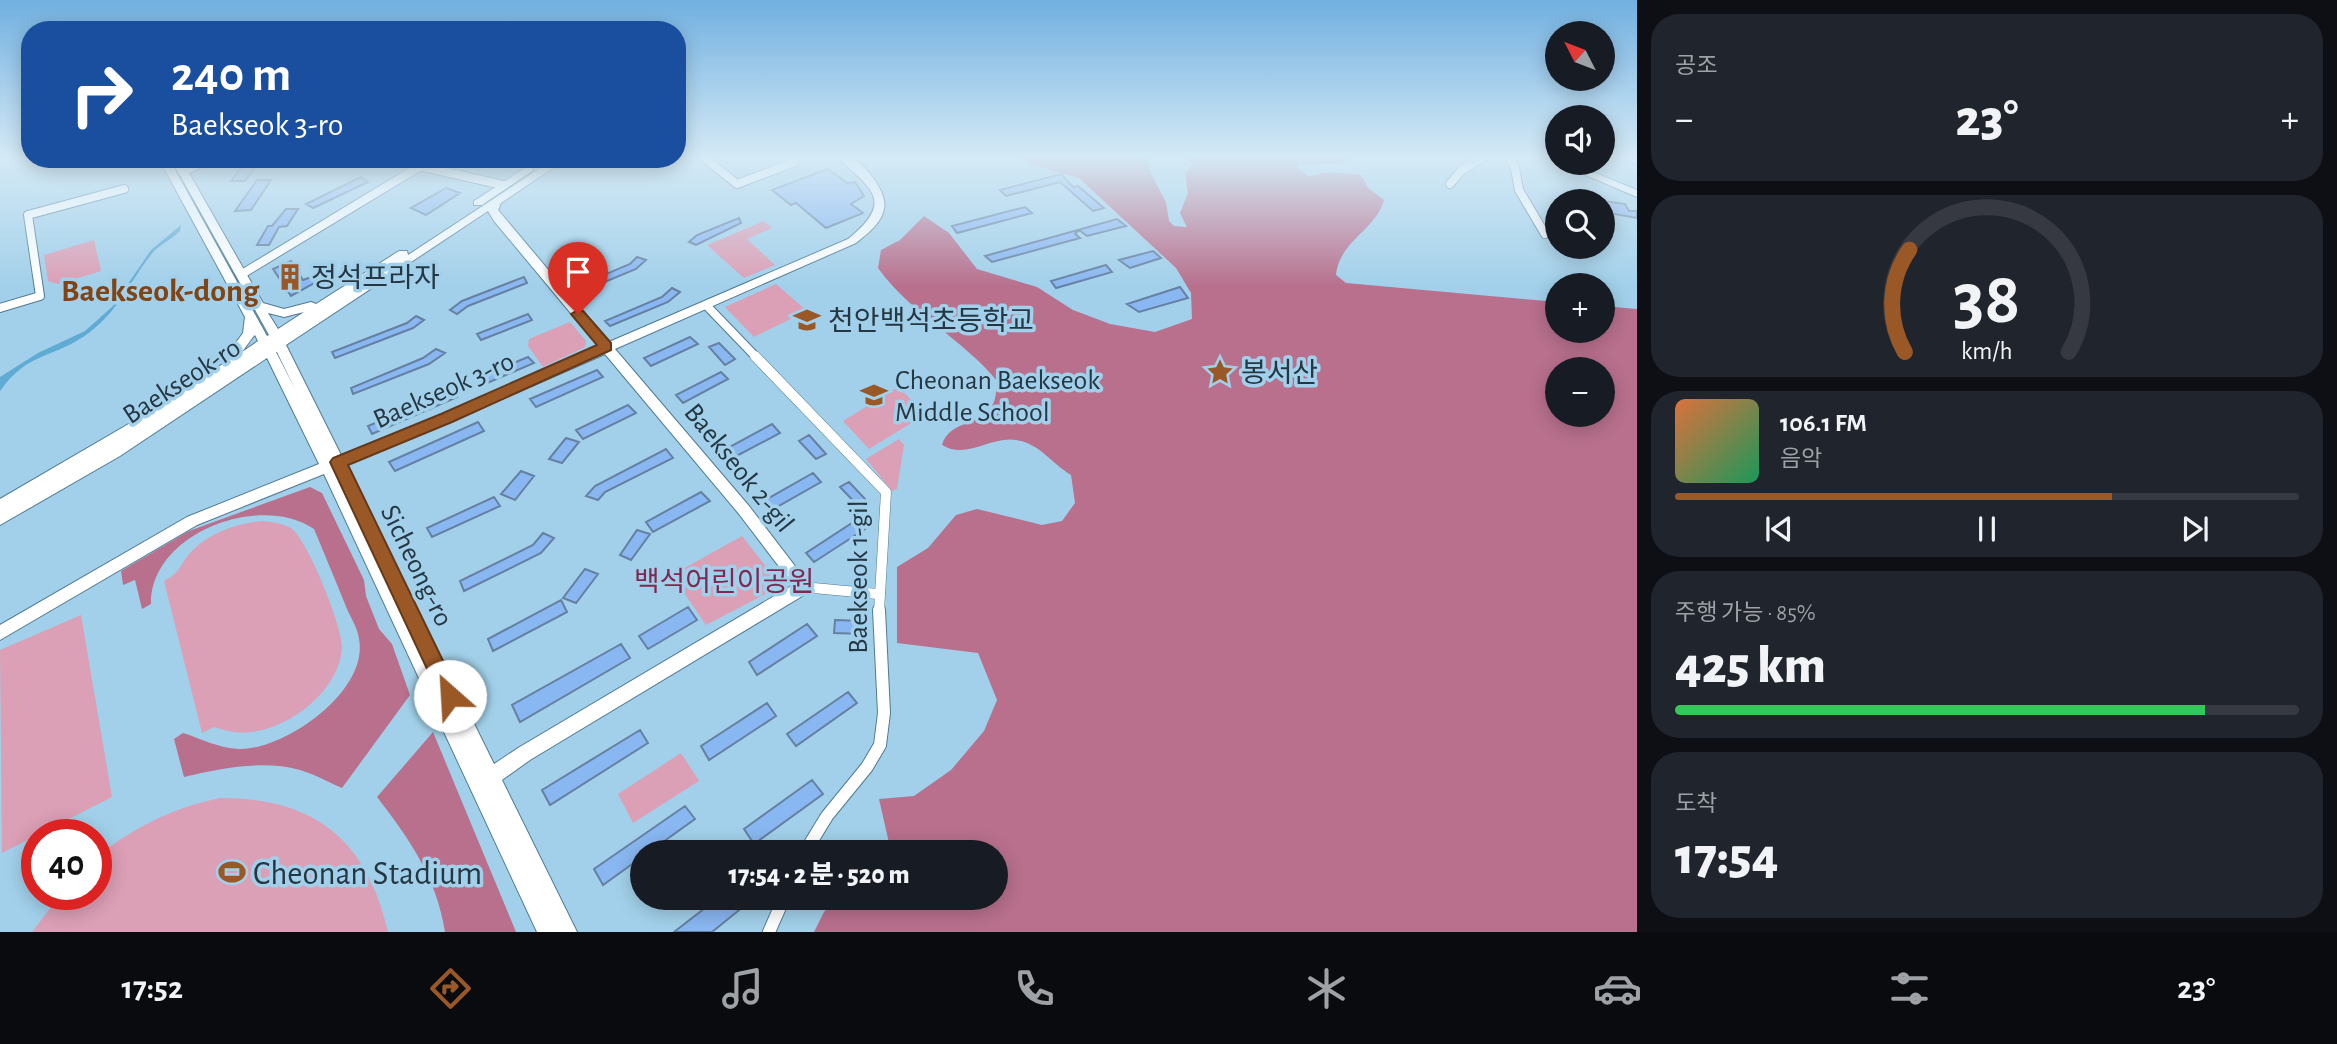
<!DOCTYPE html>
<html lang="ko">
<meta charset="utf-8">
<style>
:root{--surface:#171b24;--page:#20242c;--text:#f1f3f6;--muted:#9ea1a6;--line:#363941;--accent:#9b5827}
body{margin:0;font-family:"Alegreya Sans","Noto Sans KR",sans-serif;background:var(--page);color:var(--text);height:100vh;display:flex;flex-direction:column;font-size:26px;white-space:nowrap}
*{box-sizing:border-box;margin:0}
p{font-size:23px;color:var(--muted)}
.icon{flex:none;width:38px;height:38px;fill:none;stroke:currentColor;stroke-width:2;stroke-linecap:round;stroke-linejoin:round}
.map{position:relative;flex:1;overflow:hidden}
.side{display:flex;flex-direction:column;gap:14px;padding:14px;background:#0d0f14;width:700px}
.side>*{flex:none}
.banner{position:absolute;left:21px;top:21px;width:665px;height:147px;border-radius:28px;box-shadow:0 4px 18px #0003;background:#1a4fa0;color:#fff;overflow:hidden}
.needle{width:46px;rotate:312deg}
.tools{position:absolute;left:1545px;top:21px;display:grid;gap:14px}
.tools a{display:grid;place-items:center;width:70px;height:70px;border-radius:50%;background:var(--surface);box-shadow:0 4px 18px #0003;font-size:35px}
.speed{position:absolute;left:21px;top:819px;display:flex;gap:14px;font-size:35px;font-weight:700;text-align:center}
.speed>*{display:grid;place-content:center;width:91px;height:91px;border-radius:50%;background:var(--surface);box-shadow:0 4px 18px #0003;line-height:1}
.speed .limit{border:10px solid #d22;background:#fff;color:#111}
.pin{position:absolute;display:grid;place-items:center;width:60px;height:60px;color:#fff;margin:-72px -30px;border-radius:50% 50% 50% 0;rotate:-45deg;box-shadow:0 0 7px #0007}
.pin .icon{rotate:45deg}
.me{position:absolute;width:77px;margin:-38px;rotate:334deg;stroke-linejoin:round;filter:drop-shadow(0 0 5px #0008)}
.turn{display:flex;align-items:center;gap:24px;height:147px;padding:0 35px;font-size:32px}
.turn .icon{width:91px;height:91px;stroke-width:2.5}
.turn b{display:block;font-size:49px;line-height:60px}
.big{font-size:52px;font-weight:800;line-height:1.1}
.side .widget{flex:1;display:flex;flex-direction:column;justify-content:center;gap:10px;min-width:0;padding:0 24px;border-radius:28px;background:var(--page)}
.side .dial{align-items:center;gap:0}
.dial svg{height:182px;overflow:visible;fill:none;stroke:var(--line);stroke-width:7;stroke-linecap:round;text-anchor:middle}
.dial text{fill:var(--text);stroke:none}
.song{display:flex;align-items:center;gap:21px}
.cover{width:84px;height:84px;border-radius:10px;background:linear-gradient(135deg,hsl(20 70% 55%),hsl(150 70% 35%))}
.played{height:7px;border-radius:4px;background:linear-gradient(90deg,var(--accent) 70%,var(--line) 70%)}
.keys{display:flex;justify-content:space-around;direction:ltr}
.heat{display:flex;justify-content:space-between;align-items:center;font-size:38px;direction:ltr}
.charge{height:10px;border-radius:5px;background:linear-gradient(90deg,#34c759 85%,var(--line) 0)}
.trip{position:absolute;left:630px;top:840px;width:378px;height:70px;border-radius:35px;background:var(--surface);box-shadow:0 4px 18px #0003;font-weight:800;line-height:70px;text-align:center}
.tabs{display:flex;height:112px;justify-content:space-around;align-items:center;background:#090b0e;color:var(--muted)}
.tabs .icon{width:49px;height:49px}
.tabs .active{color:var(--accent)}
.tabs b{font-size:32px;color:var(--text)}
main{display:flex;flex:1;min-height:0}
.map>svg:first-child{display:block}
</style>
<main>
<div class="map">
<svg width="1637" height="932" viewBox="0 0 1637 932">
<rect width="100%" height="100%" fill="#a2d0ea"/>
<path fill="#db9fb6" d="M 764,221 L 772,228 L 747,239 L 775,265 L 744,278 L 707,245 Z
M 94,240 L 101,271 L 58,284 L 48,281 L 44,255 Z
M 776,284 L 807,311 L 754,337 L 725,307 Z
M 570,322 L 586,341 L 585,347 L 543,367 L 528,346 L 529,339 Z
M 898,387 L 926,414 L 869,449 L 843,421 Z
M 899,439 L 904,445 L 897,489 L 892,491 L 866,459 Z
M 261,521 C 272,522 283,523 292,529 C 308,541 342,626 342,646 C 341,689 291,728 251,732 C 238,734 226,731 214,727 L 202,733 L 164,581 C 180,573 179,566 190,553 C 208,533 235,524 261,521 Z
M 742,536 L 778,582 L 771,591 L 706,625 L 672,575 Z
M 81,615 L 112,797 L 2,853 L 0,650 Z
M 681,753 L 699,781 L 633,823 L 618,794 Z
M 220,798 C 315,798 367,840 388,932 L 32,932 L 61,894 L 96,894 L 96,857 C 135,827 172,808 220,798 Z"/>
<path fill="#b8708d" fill-rule="evenodd" d="M 1017,156 L 1148,156 L 1150,172 L 1166,202 L 1169,221 L 1174,226 L 1187,227 L 1180,213 L 1188,193 L 1185,172 L 1193,165 L 1185,156 L 1353,156 L 1343,163 L 1298,165 L 1297,168 L 1308,176 L 1331,172 L 1361,175 L 1368,188 L 1384,200 C 1376,230 1339,241 1336,275 L 1346,283 L 1557,302 L 1558,331 L 1603,331 L 1603,306 L 1637,309 L 1637,932 L 814,932 L 824,912 L 836,898 L 996,898 L 996,852 L 884,852 L 889,843 L 879,799 L 914,796 L 951,770 L 984,731 L 997,700 L 978,653 L 897,643 L 897,567 L 928,548 L 956,515 L 977,509 L 1042,525 L 1062,521 L 1075,503 L 1071,475 C 1054,465 1041,446 1021,441 C 992,433 969,461 942,445 C 949,420 980,427 993,404 C 996,399 996,389 998,382 C 963,339 910,313 878,268 L 881,250 L 900,240 L 924,216 L 949,233 L 977,269 L 1037,287 L 1073,310 L 1110,324 L 1155,332 L 1192,319 L 1191,293 L 1176,268 L 1079,178 L 1033,165 ZM 1558,369 L 1603,369 L 1603,415 L 1558,415 Z
M 310,487 L 322,493 L 364,580 L 366,596 L 379,629 L 392,644 L 410,695 L 342,788 C 328,782 314,774 300,770 C 263,760 221,768 184,777 L 174,739 L 183,733 C 202,739 218,748 239,749 C 285,750 369,691 359,639 C 358,629 351,618 347,609 C 336,582 325,555 314,529 C 259,492 150,534 151,604 L 142,609 L 135,580 L 123,585 L 121,571 L 189,531 Z
M 433,732 L 516,932 L 445,932 C 437,879 409,838 377,797 Z"/>
<path fill="#5fabd4" d="M 181,225 L 180,231 C 172,239 161,244 154,251 C 130,280 121,308 90,332 C 55,359 29,350 0,391 L 0,377 L 38,353 L 85,331 L 113,306 L 151,250 Z"/>
<path fill="#89b7f1" stroke="#6580a1" stroke-width="2" d="M 248,159 L 261,159 L 245,181 L 231,181 Z
M 828,169 L 847,183 L 855,182 L 864,196 L 851,204 L 863,213 L 826,228 L 796,203 L 791,205 L 772,190 Z
M 1061,174 L 1073,187 L 1078,186 L 1104,208 L 1093,211 L 1060,182 L 1006,196 L 1000,190 Z
M 361,177 L 368,182 L 313,208 L 306,204 Z
M 257,180 L 271,180 L 251,210 L 235,211 Z
M 446,188 L 460,193 L 426,215 L 411,208 Z
M 1603,201 L 1625,204 L 1629,211 L 1637,211 L 1637,218 L 1603,212 Z
M 1025,207 L 1032,213 L 957,233 L 952,226 Z
M 286,209 L 298,209 L 287,226 L 279,227 L 269,245 L 257,245 L 268,226 L 272,226 Z
M 739,218 L 741,223 L 696,245 L 689,242 L 697,235 Z
M 1117,219 L 1126,226 L 1087,236 L 1079,230 L 1075,234 L 1080,238 L 992,262 L 985,256 Z
M 1153,251 L 1161,258 L 1130,268 L 1119,260 Z
M 637,257 L 646,260 L 636,269 L 583,291 L 578,286 L 630,264 Z
M 291,261 L 303,280 L 317,275 L 320,280 L 291,296 L 273,269 Z
M 1106,265 L 1112,272 L 1056,288 L 1051,281 Z
M 524,277 L 527,283 L 468,306 L 457,314 L 450,310 L 462,301 Z
M 1180,287 L 1188,298 L 1139,312 L 1127,304 Z
M 672,288 L 680,292 L 668,302 L 610,326 L 605,321 L 662,297 Z
M 528,314 L 532,320 L 481,340 L 477,334 Z
M 416,316 L 424,320 L 413,328 L 335,358 L 332,352 L 407,323 Z
M 690,337 L 698,344 L 651,366 L 644,358 Z
M 719,343 L 735,359 L 725,365 L 709,347 Z
M 436,349 L 445,353 L 429,364 L 353,394 L 351,388 L 423,358 Z
M 528,357 L 534,363 L 485,384 L 480,377 Z
M 597,370 L 603,377 L 536,407 L 530,399 Z
M 721,372 L 728,379 L 683,403 L 676,395 Z
M 452,391 L 457,397 L 372,434 L 368,426 Z
M 628,405 L 636,413 L 583,439 L 576,430 Z
M 478,422 L 484,431 L 395,471 L 389,462 Z
M 772,424 L 780,433 L 731,459 L 724,450 Z
M 809,435 L 826,454 L 816,459 L 799,441 Z
M 566,438 L 579,442 L 562,463 L 549,459 Z
M 666,449 L 673,458 L 605,492 L 598,500 L 586,496 L 595,486 Z
M 521,471 L 534,476 L 515,500 L 501,494 Z
M 813,473 L 821,482 L 770,511 L 762,502 Z
M 849,482 L 868,502 L 860,508 L 840,487 Z
M 701,492 L 710,501 L 653,532 L 646,522 Z
M 494,497 L 500,506 L 432,537 L 427,528 Z
M 855,521 L 865,529 L 814,562 L 806,553 Z
M 637,530 L 650,534 L 631,560 L 620,555 Z
M 543,533 L 554,538 L 541,553 L 464,591 L 460,581 L 533,545 Z
M 585,569 L 598,574 L 576,603 L 563,598 Z
M 561,600 L 567,612 L 493,651 L 488,639 Z
M 688,607 L 697,620 L 648,649 L 639,636 Z
M 835,620 L 865,621 L 865,634 L 834,633 Z
M 807,624 L 817,636 L 757,675 L 749,662 Z
M 621,644 L 630,658 L 520,722 L 512,705 Z
M 848,692 L 857,703 L 796,746 L 787,734 Z
M 767,703 L 776,716 L 709,760 L 701,746 Z
M 640,730 L 648,743 L 550,805 L 542,790 Z
M 812,780 L 823,794 L 754,844 L 744,829 Z
M 685,806 L 695,819 L 649,852 L 642,852 L 642,857 L 603,885 L 594,869 Z
M 718,898 L 754,898 L 712,932 L 674,932 Z"/>
<g fill="none" stroke-linecap="round" stroke-linejoin="round">
<defs>
<path id="street-far2" d="M 702,156 L 737,184 L 795,162 L 792,156
M 1509,156 L 1515,168 L 1519,190 L 1545,234
M 1627,156 L 1637,160
M 419,166 L 503,185
M 183,172 L 209,159
M 1450,184 L 1461,171 L 1485,156
M 242,274 L 432,159
M 706,305 L 757,358
M 0,308 L 40,296 L 28,215 L 124,189"/>
<path id="street-far1" d="M 755,356 L 886,492 L 879,612
M 803,587 L 878,594"/>
<path id="street" d="M 805,852 L 827,816 L 867,767 L 880,745 L 884,713 L 879,610
M 769,932 L 784,898"/>
<path id="secondary" d="M 837,156 C 839,156 846,155 848,156 C 864,162 888,192 884,209 C 881,224 867,234 856,243 L 615,349 L 749,506 L 811,587 L 809,592 L 530,760 L 502,780 L 577,932 L 537,932 L 324,474 L 197,525 L 0,640 L 0,625 L 187,517 L 319,464 L 267,358 L 120,456 L 0,525 L 0,499 L 132,422 L 226,362 L 224,359 L 243,333 L 245,317 L 159,159 L 169,159 L 267,336 L 269,335 L 171,159 L 181,159 L 263,303 L 284,309 L 311,302 L 316,304 L 399,251 L 407,251 L 408,255 L 554,159 L 566,159 L 501,203 L 498,210 L 609,342 L 848,239 C 897,199 869,189 837,156 ZM 488,211 L 494,221 L 599,347 L 442,415 L 341,455 L 286,345 ZM 304,312 L 278,329 L 268,313 L 284,317 ZM 255,335 L 258,341 L 242,352 L 253,337 ZM 276,352 L 277,352 L 295,389 ZM 605,354 L 739,514 L 793,585 L 518,748 L 494,764 L 346,465 L 452,421 Z
M 1541,156 L 1558,157 L 1558,163 L 1571,163 L 1637,190 L 1637,197 Z
M 528,166 L 533,169 L 532,171 L 482,205 L 474,205 L 474,201 Z"/>
</defs>
<use href="#street-far2" stroke="#4f7a92" stroke-width="10"/>
<use href="#street-far1" stroke="#4f7a92" stroke-width="11"/>
<use href="#street" stroke="#4f7a92" stroke-width="14"/>
<use href="#secondary" stroke="#4f7a92" stroke-width="2"/>
<use href="#street-far2" stroke="#fff" stroke-width="8"/>
<use href="#street-far1" stroke="#fff" stroke-width="10"/>
<use href="#street" stroke="#fff" stroke-width="12"/>
<use href="#secondary" fill="#fff" fill-rule="evenodd"/>
</g>
<linearGradient id="sky" x2="0" y2="1"><stop stop-color="#71b0e0"/><stop offset="0.55" stop-color="#d5eaf6"/><stop offset="1" stop-color="#d5eaf6" stop-opacity="0"/></linearGradient>
<rect width="1637" height="286" fill="url(#sky)"/>
<path fill="#9b5827" stroke="#653919" stroke-width="2" d="M 578,310 L 583,311 L 611,343 L 611,350 L 452,422 L 348,465 L 460,696 L 457,703 L 450,705 L 443,703 L 330,462 L 333,458 L 441,414 L 597,345 L 571,314 Z"/>
<defs>
<symbol id="building-bare" viewBox="-9 -9 18 18"><path d="M-4-6H4V6H1V3H-1V6H-4ZM-2.5-4.3h1.7v1.8h-1.7ZM.8-4.3h1.7v1.8H.8ZM-2.5-1h1.7V.8h-1.7ZM.8-1h1.7V.8H.8Z" fill="#9b5827" stroke="#a2d0ea" stroke-width="2.5" paint-order="stroke"/></symbol>
<symbol id="school-bare" viewBox="-9 -9 18 18"><path d="M0-5L7-2L0 1L-7-2ZM-4 1L0 2.5L4 1V4Q0 6-4 4Z" fill="#9b5827" stroke="#a2d0ea" stroke-width="2.5" paint-order="stroke"/></symbol>
<symbol id="sight-bare" viewBox="-9 -9 18 18"><path d="M0-6L1.8-2.2L6-1.7L2.9 1.2L3.7 5.4L0 3.3L-3.7 5.4L-2.9 1.2L-6-1.7L-1.8-2.2Z" fill="#9b5827" stroke="#a2d0ea" stroke-width="2.5" paint-order="stroke"/></symbol>
<symbol id="stadium-bare" viewBox="-9 -9 18 18"><path d="M0-5a6.5 5 0 1 0 0 10a6.5 5 0 1 0 0-10ZM-3.5-1.8h7v3.6h-7Z" fill="#9b5827" stroke="#a2d0ea" stroke-width="2.5" paint-order="stroke"/></symbol>
</defs>
<g fill-rule="evenodd">
<use href="#building-bare" x="271" y="258" width="38" height="38"/>
<use href="#school-bare" x="788" y="301" width="38" height="38"/>
<use href="#sight-bare" x="1201" y="353" width="38" height="38"/>
<use href="#school-bare" x="855" y="376" width="38" height="38"/>
<use href="#stadium-bare" x="213" y="853" width="38" height="38"/>
</g>
<g text-anchor="middle" stroke-width="7" stroke-linejoin="round" paint-order="stroke">
<g font-size="28" fill="#253742" stroke="#a2d0ea" text-anchor="start">
<text x="311" y="287">정석프라자</text>
<text x="828" y="330">천안백석초등학교</text>
<text x="1241" y="382">봉서산</text>
<text x="895" y="389">Cheonan Baekseok<tspan x="895" dy="32">Middle School</tspan></text>
</g>
<g font-size="28" fill="#253742" stroke="#a2d0ea">
<text transform="translate(181 380) rotate(-33)" y="10">Baekseok-ro</text>
<text transform="translate(443 389) rotate(-24)" y="10">Baekseok 3-ro</text>
<text transform="translate(740 467) rotate(51)" y="10">Baekseok 2-gil</text>
<text transform="translate(418 565) rotate(64)" y="10">Sicheong-ro</text>
<text transform="translate(857 577) rotate(-90)" y="10">Baekseok 1-gil</text>
</g>
<g font-size="28" fill="#7f2851" stroke="#a2d0ea">
<text x="724" y="591">백석어린이공원</text>
</g>
<g font-size="32" font-weight="bold" fill="#804415" stroke="#a2d0ea">
<text x="160" y="301">Baekseok-dong</text>
</g>
<g font-size="33" fill="#253742" stroke="#a2d0ea" text-anchor="start">
<text x="253" y="884">Cheonan Stadium</text>
</g>
</g>
</svg>
<div class="tools">
<a><svg class="needle" viewBox="-14 -14 28 28"><path d="M0-13l5 13h-10z" fill="#e53935"/><path d="M0 13l5-13h-10z" fill="#9ea1a6"/></svg></a>
<a><svg class="icon" aria-label="sound" viewBox="0 0 24 24"><path d="M4 9h4l5-4v14l-5-4H4zM17 9q2 3 0 6"/></svg></a>
<a><svg class="icon" aria-label="search" viewBox="0 0 24 24"><circle cx="10" cy="10" r="6"/><path d="M15 15l6 6"/></svg></a>
<a>+</a>
<a>−</a>
</div>
<div class="speed"><div class="limit">40</div></div>
<div class="pin" style="left:578px;top:314px;background:#d93025"><svg class="icon" aria-label="arrive" viewBox="0 0 24 24"><path d="M6 21V4h12l-3 4 3 4H6"/></svg></div>
<svg class="me" style="left:450px;top:696px" viewBox="-20 -20 40 40"><circle r="19" fill="#fff"/><path d="M0-13L10 11 0 6-10 11z" fill="#9b5827"/></svg>
<div class="trip">17:54 · 2 분 · 520 m</div>
<div class="banner">
<div class="turn"><svg class="icon" aria-label="right" viewBox="0 0 24 24"><path d="M7 20v-9h11M14 6l5 5-5 5"/></svg><div><b>240 m</b>Baekseok 3-ro</div></div>
</div>
</div>
<section class="side">
<div class="widget"><p>공조</p>
<div class="heat"><a>−</a><b class="big">23°</b><a>+</a></div>
</div>
<div class="widget dial"><svg viewBox="0 0 100 80">
<path d="M14 69A42 42 0 1 1 86 69"/>
<path d="M14 69A42 42 0 0 1 16 24" stroke="#9b5827"/>
<text x="50" y="56" font-size="32" font-weight="700">38</text>
<text x="50" y="72" font-size="11">km/h</text>
</svg></div>
<div class="widget">
<div class="song"><i class="cover"></i><div><b>106.1 FM</b><p>음악</p></div></div>
<div class="played"></div>
<div class="keys"><svg class="icon" aria-label="previous" viewBox="0 0 24 24"><path d="M18 5L8 12l10 7zM5 5v14"/></svg><svg class="icon" aria-label="pause" viewBox="0 0 24 24"><path d="M8 5v14M16 5v14"/></svg><svg class="icon" aria-label="next" viewBox="0 0 24 24"><path d="M6 5l10 7-10 7zM19 5v14"/></svg></div>
</div>
<div class="widget"><p>주행 가능 · 85%</p><b class="big">425 km</b><div class="charge"></div></div>
<div class="widget"><p>도착</p><b class="big">17:54</b></div>
</section>
</main>
<nav class="tabs">
<b>17:52</b>
<svg class="icon active" aria-label="directions" viewBox="0 0 24 24"><path d="M12 3l9 9-9 9-9-9zM9 14v-3h6M13 9l2 2-2 2"/></svg>
<svg class="icon" aria-label="music" viewBox="0 0 24 24"><path d="M9 18V5l10-2v13"/><circle cx="6" cy="18" r="3"/><circle cx="16" cy="16" r="3"/></svg>
<svg class="icon" aria-label="phone" viewBox="0 0 24 24"><path d="M5 4h4l2 5-3 2q2 4 5 5l2-3 5 2v4C11 20 4 13 5 4z"/></svg>
<svg class="icon" aria-label="climate" viewBox="0 0 24 24"><path d="M12 3v18M4 7l16 10M4 17L20 7"/></svg>
<svg class="icon" aria-label="car" viewBox="0 0 24 24"><path d="M5 17H2v-5l4-1 3-4h7l3 4 3 1v5h-3M9 17h6M6 11h13"/><circle cx="7" cy="17" r="2"/><circle cx="17" cy="17" r="2"/></svg>
<svg class="icon" aria-label="filters" viewBox="0 0 24 24"><path d="M4 7h16M4 17h16"/><circle cx="9" cy="7" r="2"/><circle cx="15" cy="17" r="2"/></svg>
<b>23°</b>
</nav>
